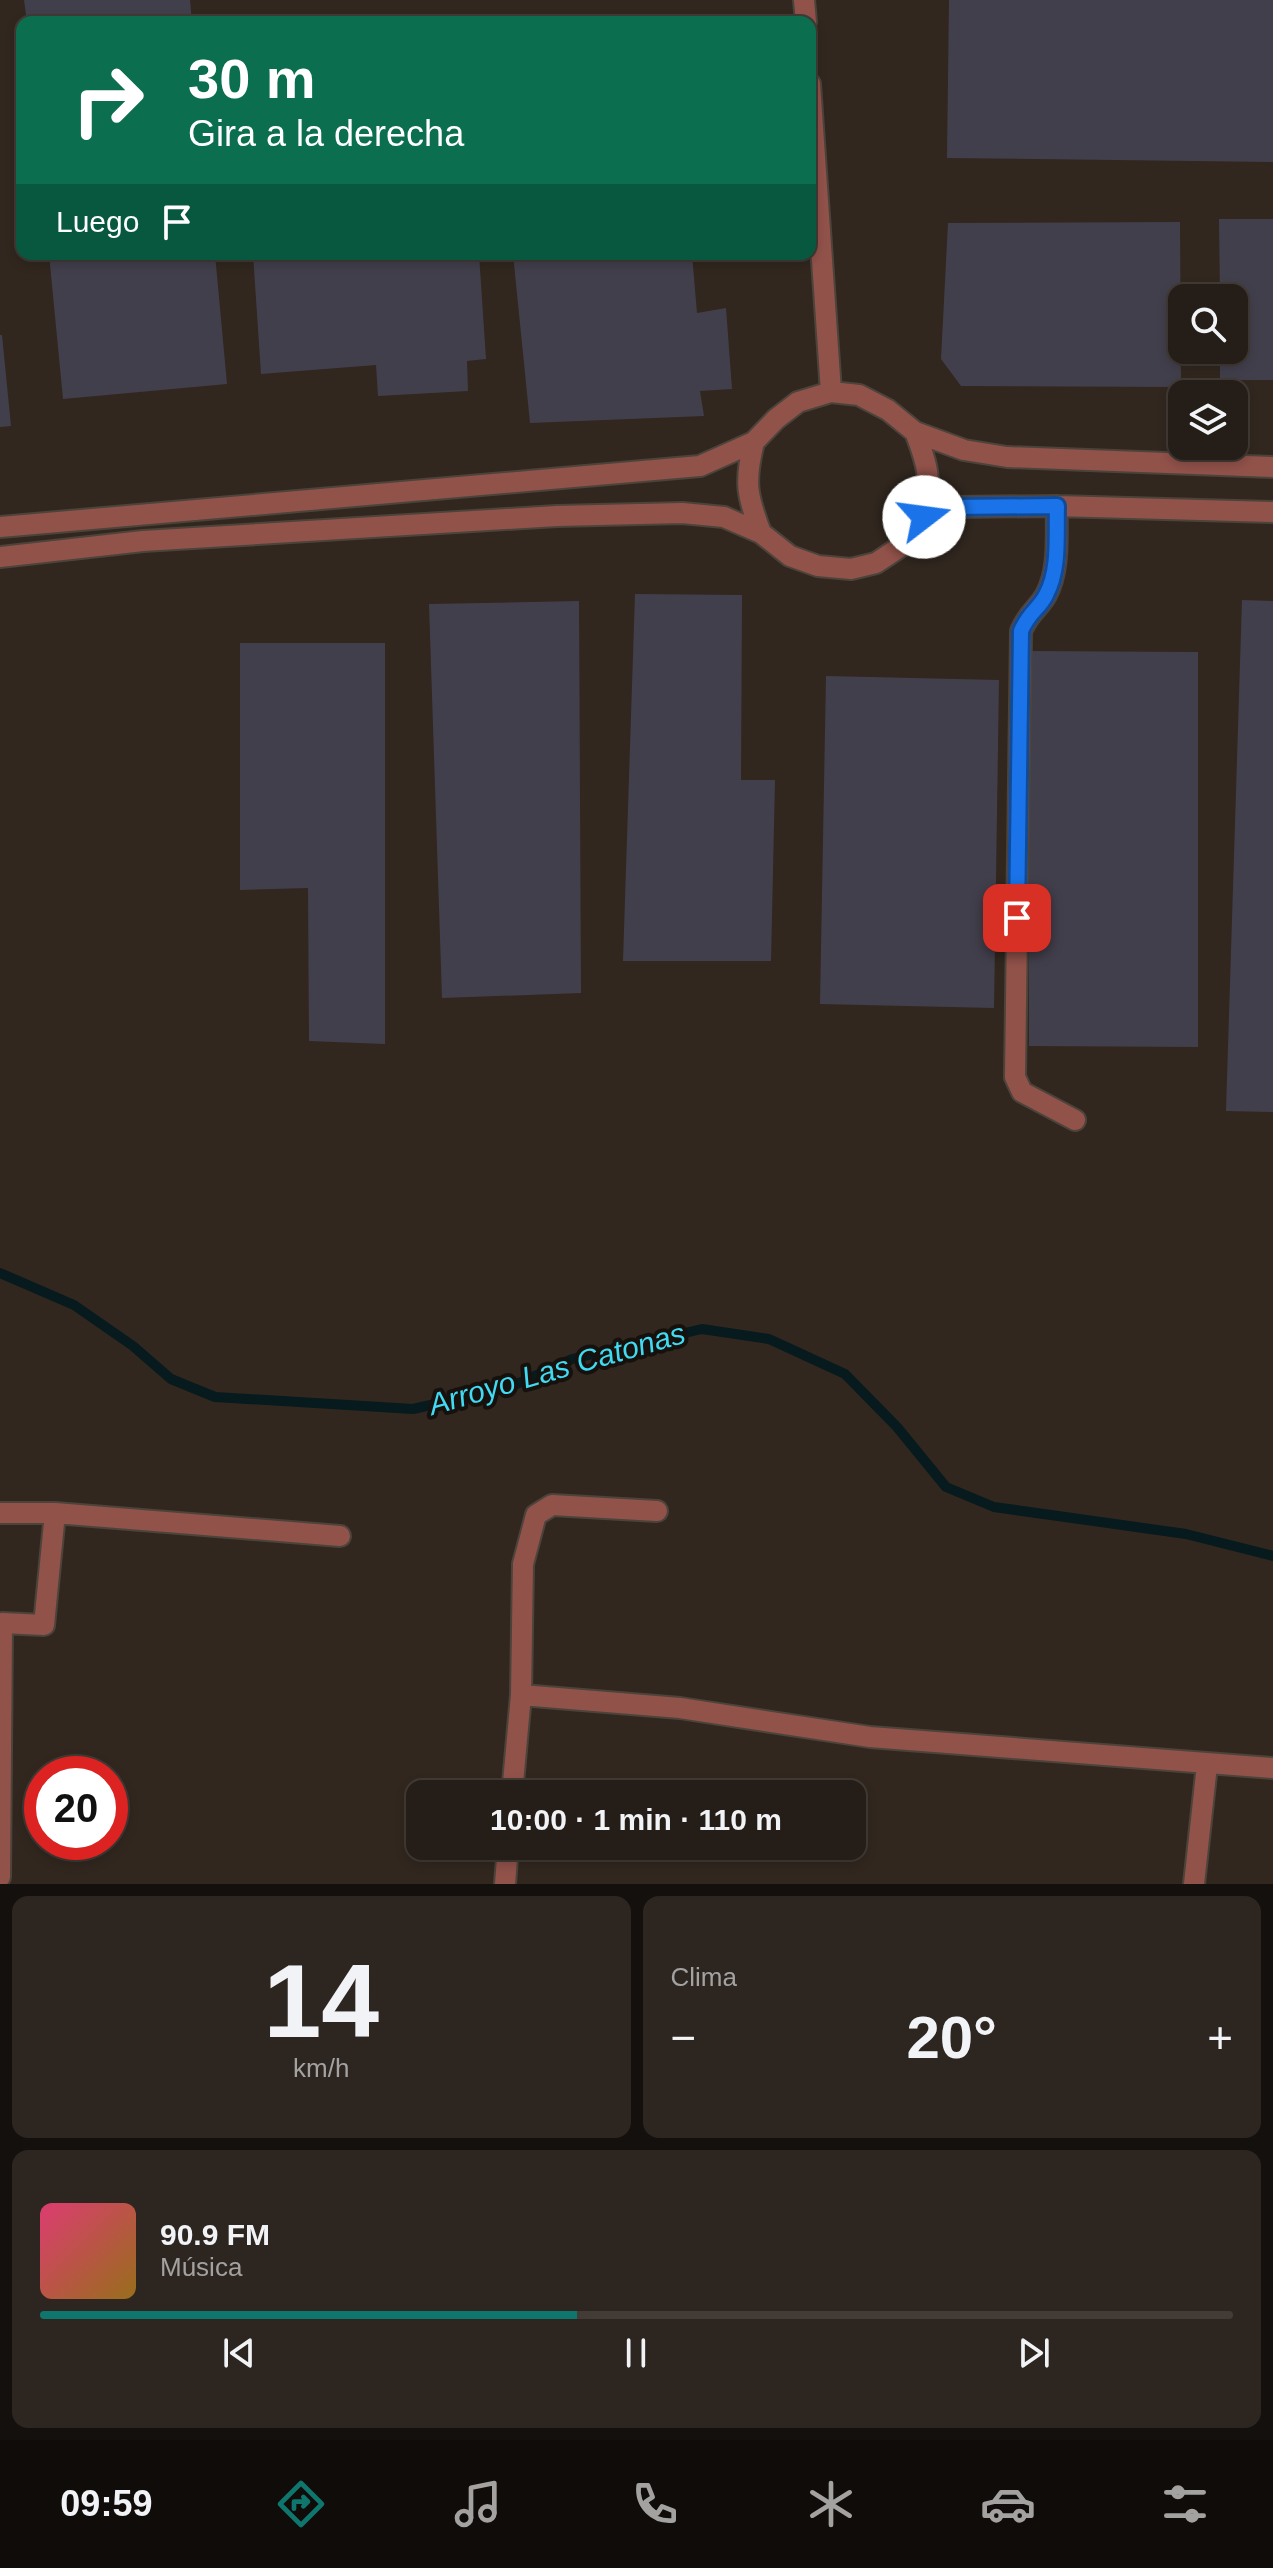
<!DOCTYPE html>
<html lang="es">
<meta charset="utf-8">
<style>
:root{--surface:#251d17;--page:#2d2620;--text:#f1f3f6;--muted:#a3a2a1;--line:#423b36;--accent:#0f766e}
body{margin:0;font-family:Helvetica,sans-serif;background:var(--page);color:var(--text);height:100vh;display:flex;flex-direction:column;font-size:30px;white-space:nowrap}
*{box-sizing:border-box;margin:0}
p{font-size:26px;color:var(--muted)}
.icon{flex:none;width:44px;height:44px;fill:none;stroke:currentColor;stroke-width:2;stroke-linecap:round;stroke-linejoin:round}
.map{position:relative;height:1884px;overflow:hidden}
.drawer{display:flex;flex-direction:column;gap:12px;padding:12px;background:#14100d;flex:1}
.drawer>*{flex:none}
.banner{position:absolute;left:16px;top:16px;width:800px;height:244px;border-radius:16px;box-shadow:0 4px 12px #0003,0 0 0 2px var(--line);background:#0b6e4f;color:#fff;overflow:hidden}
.fabs{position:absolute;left:1168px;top:284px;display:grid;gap:16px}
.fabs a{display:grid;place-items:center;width:80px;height:80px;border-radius:16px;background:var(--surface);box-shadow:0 4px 12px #0003,0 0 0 2px var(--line);font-size:40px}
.speed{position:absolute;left:24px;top:1756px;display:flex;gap:16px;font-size:40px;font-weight:700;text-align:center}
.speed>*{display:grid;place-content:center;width:104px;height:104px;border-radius:50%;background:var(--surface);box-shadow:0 4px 12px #0003,0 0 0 2px var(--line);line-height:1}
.speed .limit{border:12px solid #d22;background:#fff;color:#111}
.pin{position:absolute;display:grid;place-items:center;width:68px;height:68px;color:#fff;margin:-34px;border-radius:16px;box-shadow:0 4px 12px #0006}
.me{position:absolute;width:88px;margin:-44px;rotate:75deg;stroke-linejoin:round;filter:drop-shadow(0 0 6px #0008)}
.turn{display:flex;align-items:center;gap:28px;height:168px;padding:0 40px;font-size:36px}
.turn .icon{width:104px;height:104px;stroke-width:2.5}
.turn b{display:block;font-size:56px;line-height:68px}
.then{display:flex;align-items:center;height:76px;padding:0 40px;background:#0003;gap:16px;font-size:30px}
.big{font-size:60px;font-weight:800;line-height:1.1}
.drawer .widget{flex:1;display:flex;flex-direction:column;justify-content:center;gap:12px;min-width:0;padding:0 28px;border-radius:16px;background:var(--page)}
.drawer .dial{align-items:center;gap:0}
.dial b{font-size:104px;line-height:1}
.song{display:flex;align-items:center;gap:24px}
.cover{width:96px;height:96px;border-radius:12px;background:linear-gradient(135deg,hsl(340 70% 55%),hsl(40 70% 35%))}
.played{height:8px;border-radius:4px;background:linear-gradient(90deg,var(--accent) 45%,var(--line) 45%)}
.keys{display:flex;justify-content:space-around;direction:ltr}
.heat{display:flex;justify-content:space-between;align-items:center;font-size:44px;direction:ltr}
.drawer .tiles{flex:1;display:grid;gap:12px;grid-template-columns:1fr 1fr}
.widget:last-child{grid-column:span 2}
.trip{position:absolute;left:406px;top:1780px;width:460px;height:80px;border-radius:16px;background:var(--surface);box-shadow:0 4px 12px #0003,0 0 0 2px var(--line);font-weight:800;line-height:80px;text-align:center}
.tab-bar{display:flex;height:128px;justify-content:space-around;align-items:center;background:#0f0c09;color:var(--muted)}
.tab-bar .icon{width:56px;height:56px}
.tab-bar .current{color:var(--accent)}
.tab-bar b{font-size:36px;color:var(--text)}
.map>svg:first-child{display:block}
</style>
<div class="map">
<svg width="1273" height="1884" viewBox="0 0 1273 1884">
<rect width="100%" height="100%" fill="#31271f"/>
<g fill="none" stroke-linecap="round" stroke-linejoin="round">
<path stroke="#071a1e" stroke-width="10" d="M 0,1273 L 74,1305 L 133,1346 L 171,1379 L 215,1397 L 413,1409 L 510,1387 L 572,1359 L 702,1329 L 769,1339 L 845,1374 L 897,1427 L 946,1487 L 994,1507 L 1186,1534 L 1273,1556"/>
</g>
<path fill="#423f4c" d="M 24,0 L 190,0 L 192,22 L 27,22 Z
M 949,0 L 1273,0 L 1273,162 L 947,158 Z
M 1219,219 L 1273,219 L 1273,380 L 1220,380 L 1220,350 L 1234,350 L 1234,298 L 1220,298 Z
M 1180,222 L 1181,387 L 961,386 L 941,359 L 948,223 Z
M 49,254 L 215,254 L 227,384 L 63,399 Z
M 253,254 L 479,254 L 486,359 L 467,361 L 468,391 L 378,396 L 376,365 L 261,374 Z
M 513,254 L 692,254 L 697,313 L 726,308 L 732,389 L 700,391 L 704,416 L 530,423 Z
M 0,335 L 2,335 L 11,426 L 0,427 Z
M 635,594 L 742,595 L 741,780 L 775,780 L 771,961 L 623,961 Z
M 1242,600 L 1273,601 L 1273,1112 L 1226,1111 Z
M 579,601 L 581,993 L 442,998 L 429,604 Z
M 240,643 L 385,643 L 385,1044 L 309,1041 L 308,888 L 240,890 Z
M 1028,651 L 1198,652 L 1198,1047 L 1029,1046 Z
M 826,676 L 999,680 L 994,1008 L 820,1004 Z"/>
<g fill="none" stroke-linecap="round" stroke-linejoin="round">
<defs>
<path id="minor" d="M 804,0 L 806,22
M 810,84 L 831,392
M 915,432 C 929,468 931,479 924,517
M 754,442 C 744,482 747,496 761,533
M 1057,506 C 1056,535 1060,569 1046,595 C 1038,609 1029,612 1021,631 L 1015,1077 L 1022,1092 L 1075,1120
M 0,527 L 700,466 L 754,442 L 776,419 L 798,402 L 831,392 L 859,395 L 888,410 L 915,432 L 964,450 L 1007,457 L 1273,467
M 0,557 L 143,541 L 557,516 L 682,513 L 724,517 L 761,533 L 790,556 L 818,566 L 851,569 L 876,563 L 900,547 L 924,517 L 952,507 L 1057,506 L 1273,512
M 0,1513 L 55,1513
M 521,1695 L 680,1708 L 870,1737 L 1273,1768
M 512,1794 L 521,1695 L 523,1564 L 536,1515 L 552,1505 L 657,1511
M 0,1877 L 2,1623 L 44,1625 L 55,1513 L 340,1536
M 505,1884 L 508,1846
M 1194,1884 L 1207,1765"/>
</defs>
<use href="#minor" stroke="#4c433b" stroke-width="24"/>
<use href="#minor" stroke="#91524a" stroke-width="20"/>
</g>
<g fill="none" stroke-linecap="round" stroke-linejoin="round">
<defs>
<path id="route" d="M 924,517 L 952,507 L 1057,506 C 1056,535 1060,569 1046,595 C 1039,609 1029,612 1021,631 L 1017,918"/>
</defs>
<use href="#route" stroke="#114b97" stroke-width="20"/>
<use href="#route" stroke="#1a73e8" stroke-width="14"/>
</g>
<g text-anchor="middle" stroke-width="8" stroke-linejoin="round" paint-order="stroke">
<g font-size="30" font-style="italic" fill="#41daf3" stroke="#16110d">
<text transform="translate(557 1369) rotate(-16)" y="10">Arroyo Las Catonas</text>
</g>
</g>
</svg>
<div class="fabs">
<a><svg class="icon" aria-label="search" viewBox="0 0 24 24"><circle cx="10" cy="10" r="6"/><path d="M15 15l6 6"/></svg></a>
<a><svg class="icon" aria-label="layers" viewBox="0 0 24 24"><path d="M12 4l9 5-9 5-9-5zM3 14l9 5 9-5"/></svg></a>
</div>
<div class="speed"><div class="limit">20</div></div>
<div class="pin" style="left:1017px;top:918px;background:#d93025"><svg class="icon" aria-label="arrive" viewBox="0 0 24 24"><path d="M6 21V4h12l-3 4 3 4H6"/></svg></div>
<svg class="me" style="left:924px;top:517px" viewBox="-20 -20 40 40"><circle r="19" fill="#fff"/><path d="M0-13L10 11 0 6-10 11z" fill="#1a73e8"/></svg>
<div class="trip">10:00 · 1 min · 110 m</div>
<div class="banner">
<div class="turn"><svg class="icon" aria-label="right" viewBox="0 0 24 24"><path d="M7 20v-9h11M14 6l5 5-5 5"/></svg><div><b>30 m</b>Gira a la derecha</div></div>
<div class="then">Luego<svg class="icon" aria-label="arrive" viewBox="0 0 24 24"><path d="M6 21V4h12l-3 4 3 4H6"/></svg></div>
</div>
</div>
<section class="drawer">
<div class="tiles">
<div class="widget dial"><b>14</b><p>km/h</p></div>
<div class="widget"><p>Clima</p>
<div class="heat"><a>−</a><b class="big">20°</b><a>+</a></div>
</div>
<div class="widget">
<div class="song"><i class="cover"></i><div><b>90.9 FM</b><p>Música</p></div></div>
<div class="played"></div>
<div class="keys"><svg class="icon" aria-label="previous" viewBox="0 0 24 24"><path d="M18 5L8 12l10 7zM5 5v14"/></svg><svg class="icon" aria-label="pause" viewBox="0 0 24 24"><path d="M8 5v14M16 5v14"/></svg><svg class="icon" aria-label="next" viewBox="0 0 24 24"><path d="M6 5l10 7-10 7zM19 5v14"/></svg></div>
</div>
</div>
</section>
<nav class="tab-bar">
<b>09:59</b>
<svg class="icon current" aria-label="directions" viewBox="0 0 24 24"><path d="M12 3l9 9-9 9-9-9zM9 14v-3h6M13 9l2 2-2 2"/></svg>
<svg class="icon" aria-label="music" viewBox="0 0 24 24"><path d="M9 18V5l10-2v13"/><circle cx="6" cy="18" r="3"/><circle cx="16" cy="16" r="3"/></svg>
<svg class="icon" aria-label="phone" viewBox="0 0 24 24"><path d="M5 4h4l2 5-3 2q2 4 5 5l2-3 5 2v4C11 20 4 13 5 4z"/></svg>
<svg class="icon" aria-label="climate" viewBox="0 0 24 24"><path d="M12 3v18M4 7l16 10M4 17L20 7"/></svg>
<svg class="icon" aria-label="car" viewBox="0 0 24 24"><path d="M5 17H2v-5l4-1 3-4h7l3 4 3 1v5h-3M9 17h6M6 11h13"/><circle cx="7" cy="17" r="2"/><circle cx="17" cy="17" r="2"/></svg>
<svg class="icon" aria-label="filters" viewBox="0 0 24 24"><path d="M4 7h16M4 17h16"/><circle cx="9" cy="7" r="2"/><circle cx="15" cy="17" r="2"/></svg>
</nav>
